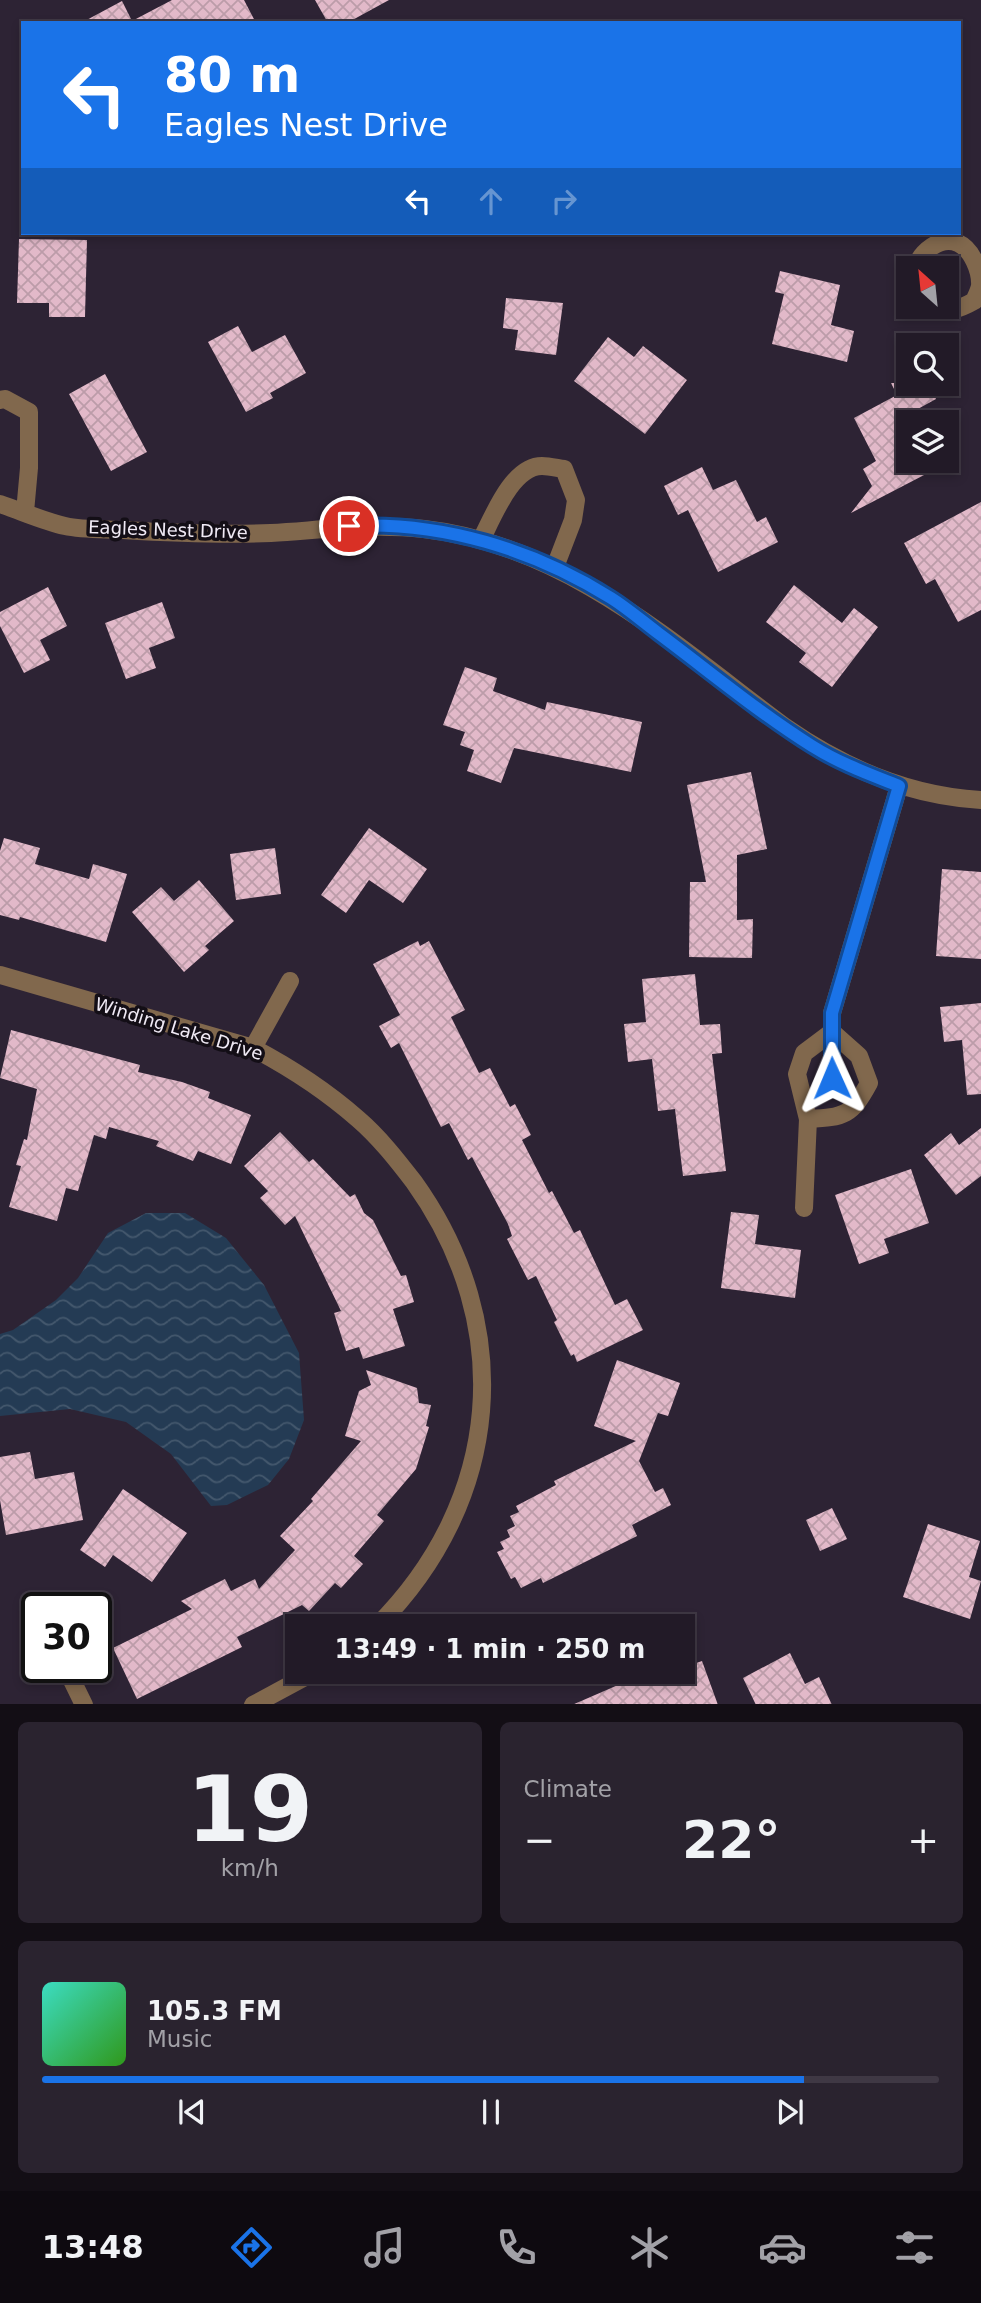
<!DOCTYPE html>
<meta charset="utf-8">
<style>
:root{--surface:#221a27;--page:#2a232f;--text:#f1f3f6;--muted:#a2a1a7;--line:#3f3844;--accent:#1a73e8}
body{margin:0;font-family:"DejaVu Sans",sans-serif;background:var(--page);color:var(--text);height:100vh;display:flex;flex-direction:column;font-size:26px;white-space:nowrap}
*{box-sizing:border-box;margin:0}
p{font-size:23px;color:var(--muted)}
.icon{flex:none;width:38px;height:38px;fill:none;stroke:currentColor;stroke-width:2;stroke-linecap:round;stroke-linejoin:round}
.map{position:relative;height:1704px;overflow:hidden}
.details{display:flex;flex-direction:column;gap:18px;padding:18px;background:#130e15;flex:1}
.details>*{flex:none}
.top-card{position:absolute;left:21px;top:21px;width:940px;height:214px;border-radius:0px;box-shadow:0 4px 10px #0003,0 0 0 2px var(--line);background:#1a73e8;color:#fff;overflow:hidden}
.needle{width:46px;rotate:333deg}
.buttons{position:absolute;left:896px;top:256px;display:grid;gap:14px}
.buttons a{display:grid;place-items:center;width:63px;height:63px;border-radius:0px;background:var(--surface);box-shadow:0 4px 10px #0003,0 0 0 2px var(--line);font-size:35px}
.speed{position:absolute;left:21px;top:1592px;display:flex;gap:14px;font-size:35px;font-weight:700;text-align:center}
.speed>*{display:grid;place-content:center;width:91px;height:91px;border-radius:50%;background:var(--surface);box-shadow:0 4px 10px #0003,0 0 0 2px var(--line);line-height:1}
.speed .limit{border:4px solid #111;border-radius:10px;background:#fff;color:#111}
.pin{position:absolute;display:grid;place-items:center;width:60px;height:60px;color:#fff;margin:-30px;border:4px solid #fff;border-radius:50%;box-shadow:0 2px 7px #0007}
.me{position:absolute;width:77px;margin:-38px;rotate:359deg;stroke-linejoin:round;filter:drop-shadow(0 0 5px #0008)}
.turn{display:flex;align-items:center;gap:24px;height:147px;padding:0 28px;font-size:32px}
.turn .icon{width:91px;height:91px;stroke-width:2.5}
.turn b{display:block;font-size:49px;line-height:60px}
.lanes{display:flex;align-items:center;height:66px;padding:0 28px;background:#0003;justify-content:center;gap:35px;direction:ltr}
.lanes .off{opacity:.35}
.big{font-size:52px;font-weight:700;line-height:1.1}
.details .tile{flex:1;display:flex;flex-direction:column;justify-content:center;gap:10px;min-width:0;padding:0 24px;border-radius:10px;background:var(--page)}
.details .dial{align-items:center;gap:0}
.dial b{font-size:91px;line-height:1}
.song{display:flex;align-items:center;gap:21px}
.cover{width:84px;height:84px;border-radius:10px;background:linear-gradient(135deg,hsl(170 70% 55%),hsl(110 70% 35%))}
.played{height:7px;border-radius:4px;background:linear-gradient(90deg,var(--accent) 85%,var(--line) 85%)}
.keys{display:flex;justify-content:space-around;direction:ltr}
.heat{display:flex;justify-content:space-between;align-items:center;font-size:38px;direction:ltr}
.details .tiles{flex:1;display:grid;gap:18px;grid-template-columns:1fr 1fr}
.tile:last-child{grid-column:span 2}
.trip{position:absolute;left:285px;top:1614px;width:410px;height:70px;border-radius:0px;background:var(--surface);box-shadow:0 4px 10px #0003,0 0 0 2px var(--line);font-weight:700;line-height:70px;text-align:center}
.tab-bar{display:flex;height:112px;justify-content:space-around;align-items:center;background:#0e0a10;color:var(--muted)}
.tab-bar .icon{width:49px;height:49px}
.tab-bar .active{color:var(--accent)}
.tab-bar b{font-size:32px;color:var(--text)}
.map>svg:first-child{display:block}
</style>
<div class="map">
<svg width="981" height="1705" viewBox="0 0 981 1705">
<defs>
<pattern id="water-waves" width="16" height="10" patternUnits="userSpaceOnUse" patternTransform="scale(1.75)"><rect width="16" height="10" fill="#243b54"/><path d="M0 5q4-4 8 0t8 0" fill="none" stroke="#44586d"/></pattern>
<pattern id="building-cross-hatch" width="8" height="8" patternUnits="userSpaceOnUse" patternTransform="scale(1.75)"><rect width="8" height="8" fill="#e2b9c9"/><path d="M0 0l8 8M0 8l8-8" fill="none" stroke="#bc9ca9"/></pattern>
</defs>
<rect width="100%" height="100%" fill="#2d2334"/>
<path fill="url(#water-waves)" d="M 146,1213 L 185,1213 L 226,1238 L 264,1285 L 299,1353 L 304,1420 L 289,1459 L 268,1485 L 227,1505 L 211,1506 L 171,1454 L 126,1422 L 70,1409 L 0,1416 L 0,1334 L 13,1330 L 56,1300 L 78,1278 L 108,1233 Z"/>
<path fill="url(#building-cross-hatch)" d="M 172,0 L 244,0 L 256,23 L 81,23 L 122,1 L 132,21 Z
M 315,0 L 389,0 L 347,23 L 328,23 Z
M 19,239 L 87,240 L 85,317 L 49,317 L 49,303 L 17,303 Z
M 780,271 L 840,285 L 831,325 L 854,331 L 847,362 L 772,344 L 784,294 L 775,292 Z
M 506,298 L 563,303 L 556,355 L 515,350 L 518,330 L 503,328 Z
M 238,326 L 252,352 L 285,335 L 306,373 L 270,393 L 273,398 L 246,412 L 208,342 Z
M 608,337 L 634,357 L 643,346 L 687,380 L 645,434 L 574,381 Z
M 105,374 L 147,452 L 111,471 L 69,394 Z
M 891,383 L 928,383 L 936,399 L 916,410 L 923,422 L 908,422 L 908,460 L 953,460 L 851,513 L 872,486 L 863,469 L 876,461 L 854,418 L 897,395 Z
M 702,467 L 713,490 L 736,480 L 757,522 L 766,517 L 778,542 L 718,572 L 688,510 L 678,515 L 664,486 Z
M 981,502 L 981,610 L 958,622 L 935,579 L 926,584 L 904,543 Z
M 794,585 L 842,623 L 854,608 L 878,627 L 832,687 L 799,662 L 806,653 L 766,622 Z
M 48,587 L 67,626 L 40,640 L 50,660 L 24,673 L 0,626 L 0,612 Z
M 162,602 L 175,638 L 149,648 L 156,668 L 126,679 L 105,623 Z
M 465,667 L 497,678 L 493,691 L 545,710 L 547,702 L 642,722 L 631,772 L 514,748 L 501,783 L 467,771 L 474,750 L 460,745 L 465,732 L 443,725 Z
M 751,772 L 767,849 L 737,855 L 737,920 L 753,919 L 752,958 L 689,957 L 690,882 L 706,882 L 687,785 Z
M 369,828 L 427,869 L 403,903 L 369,880 L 346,913 L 321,895 Z
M 4,838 L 40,848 L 35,864 L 89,879 L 93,864 L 127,874 L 106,942 L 20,917 L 19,920 L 0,915 L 0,851 Z
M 275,848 L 281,894 L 236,900 L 230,854 Z
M 942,869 L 981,872 L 981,959 L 936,956 Z
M 199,880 L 234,921 L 205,946 L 209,950 L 184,972 L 132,912 L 161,887 L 174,901 Z
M 418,941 L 420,946 L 429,941 L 465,1010 L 451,1017 L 479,1073 L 490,1068 L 510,1107 L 515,1104 L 531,1135 L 522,1140 L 549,1193 L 552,1191 L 574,1233 L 580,1230 L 615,1305 L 627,1299 L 643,1330 L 577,1362 L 574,1354 L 571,1356 L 554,1322 L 557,1320 L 536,1276 L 528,1280 L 507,1239 L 512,1236 L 508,1224 L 472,1157 L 468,1160 L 449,1123 L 441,1127 L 399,1043 L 391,1048 L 379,1026 L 400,1015 L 373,964 Z
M 695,974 L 700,1025 L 720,1024 L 722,1053 L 712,1054 L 726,1171 L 683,1176 L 675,1109 L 658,1111 L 652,1059 L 628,1062 L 624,1024 L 646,1022 L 642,979 Z
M 981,1003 L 981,1094 L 967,1095 L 962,1040 L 944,1042 L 940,1007 Z
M 11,1030 L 140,1065 L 138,1072 L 182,1082 L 210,1092 L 208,1098 L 251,1115 L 231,1164 L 198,1151 L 193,1161 L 156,1146 L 159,1141 L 109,1127 L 106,1139 L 94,1135 L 78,1191 L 66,1188 L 57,1221 L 9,1207 L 21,1166 L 16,1165 L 24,1139 L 27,1140 L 37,1089 L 0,1078 Z
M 981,1128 L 981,1176 L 956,1195 L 924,1155 L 951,1133 L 959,1145 Z
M 280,1132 L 309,1162 L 313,1159 L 350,1197 L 355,1194 L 364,1213 L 373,1220 L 401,1276 L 406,1275 L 414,1302 L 393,1309 L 405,1346 L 363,1359 L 359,1347 L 346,1351 L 334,1313 L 341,1311 L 295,1216 L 285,1225 L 260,1198 L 268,1191 L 244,1166 Z
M 911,1169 L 929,1223 L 884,1239 L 889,1253 L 859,1264 L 835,1195 Z
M 731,1212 L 759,1215 L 755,1244 L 801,1250 L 795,1298 L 721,1288 Z
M 617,1360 L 680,1383 L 668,1416 L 658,1413 L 639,1461 L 655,1492 L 663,1488 L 671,1505 L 632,1525 L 637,1536 L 543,1583 L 541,1578 L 521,1588 L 515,1577 L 511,1579 L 497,1552 L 504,1549 L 500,1542 L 510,1537 L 507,1530 L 515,1526 L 510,1516 L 519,1512 L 516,1506 L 556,1485 L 554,1481 L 636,1441 L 594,1426 Z
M 366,1370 L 417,1388 L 419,1403 L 431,1405 L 426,1426 L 429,1427 L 416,1469 L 377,1515 L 384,1521 L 354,1556 L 363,1564 L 341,1588 L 335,1583 L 309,1611 L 302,1605 L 237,1637 L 242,1647 L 137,1699 L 113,1648 L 192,1609 L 181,1601 L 225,1579 L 231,1591 L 255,1579 L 259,1589 L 295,1550 L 280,1536 L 313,1501 L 311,1499 L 361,1441 L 345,1436 L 359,1391 L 371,1385 Z
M 30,1452 L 35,1479 L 74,1472 L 83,1520 L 6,1535 L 0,1500 L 0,1457 Z
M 123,1489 L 187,1533 L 152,1582 L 113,1555 L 105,1567 L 80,1550 Z
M 832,1508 L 847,1539 L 820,1551 L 806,1520 Z
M 928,1524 L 980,1541 L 969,1577 L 981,1581 L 970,1619 L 903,1597 Z
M 790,1653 L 805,1684 L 819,1677 L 832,1705 L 756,1705 L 743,1678 Z
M 702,1661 L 718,1705 L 572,1705 L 618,1685 L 613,1671 L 682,1671 L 682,1668 Z"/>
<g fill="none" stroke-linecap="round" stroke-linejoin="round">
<path stroke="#81684d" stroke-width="18" d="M 916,268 C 920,252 941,235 958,243 C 972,249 981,272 980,286 C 979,291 976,297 974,301 C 960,309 949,313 934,306
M 0,400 L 5,399 L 29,412 L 29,468 L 25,512
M 0,504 C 21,511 43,521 65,526 C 83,530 105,529 123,530 C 173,533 222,535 271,533 C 323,530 372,523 424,529 C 567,545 675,645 785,727 C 844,768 909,796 981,800
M 481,540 C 493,517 512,466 542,466 C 549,466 557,468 564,469 L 576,500 L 573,520 L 555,567
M 0,975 L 253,1048 C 291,1068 325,1090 358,1119 C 379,1137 397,1160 414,1182 C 517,1326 502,1501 377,1626
M 253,1048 L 290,981
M 832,1078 L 832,1013 L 899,786
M 804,1208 L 808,1119 L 797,1074 L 804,1053 L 832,1032 L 859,1056 L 869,1083 C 851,1116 845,1117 808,1119
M 66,1668 L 84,1705
M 253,1705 L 316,1671"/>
</g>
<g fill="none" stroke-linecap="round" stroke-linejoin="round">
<defs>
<path id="route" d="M 349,526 C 441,521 533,549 611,598 C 627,608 642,621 658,633 C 709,671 758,712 812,746 C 839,763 869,774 899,786 L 832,1013 L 832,1078"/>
</defs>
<use href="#route" stroke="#114b97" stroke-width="18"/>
<use href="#route" stroke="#1a73e8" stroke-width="12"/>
</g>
<g text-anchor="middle" stroke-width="7" stroke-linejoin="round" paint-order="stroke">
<g font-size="18" fill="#f0eaf5" stroke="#130e16">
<text transform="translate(168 530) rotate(2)" y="6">Eagles Nest Drive</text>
<text transform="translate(179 1029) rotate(17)" y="6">Winding Lake Drive</text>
</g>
</g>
</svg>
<div class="buttons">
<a><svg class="needle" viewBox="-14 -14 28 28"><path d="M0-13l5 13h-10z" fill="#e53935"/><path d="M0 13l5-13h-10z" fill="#a2a1a7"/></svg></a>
<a><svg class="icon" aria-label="search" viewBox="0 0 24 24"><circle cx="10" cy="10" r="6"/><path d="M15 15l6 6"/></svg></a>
<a><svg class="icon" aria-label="layers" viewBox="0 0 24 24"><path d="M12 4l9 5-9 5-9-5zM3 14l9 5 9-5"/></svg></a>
</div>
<div class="speed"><div class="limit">30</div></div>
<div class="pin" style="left:349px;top:526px;background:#d93025"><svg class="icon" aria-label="arrive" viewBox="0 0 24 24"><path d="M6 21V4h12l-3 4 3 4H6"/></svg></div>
<svg class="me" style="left:832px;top:1078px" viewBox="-20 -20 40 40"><path d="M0-17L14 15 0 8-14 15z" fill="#1a73e8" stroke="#fff" stroke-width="4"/></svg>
<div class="trip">13:49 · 1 min · 250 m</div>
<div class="top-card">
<div class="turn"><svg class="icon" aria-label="left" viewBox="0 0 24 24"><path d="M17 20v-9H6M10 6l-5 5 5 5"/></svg><div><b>80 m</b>Eagles Nest Drive</div></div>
<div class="lanes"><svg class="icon" aria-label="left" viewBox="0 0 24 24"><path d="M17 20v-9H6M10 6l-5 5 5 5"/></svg><svg class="icon off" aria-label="ahead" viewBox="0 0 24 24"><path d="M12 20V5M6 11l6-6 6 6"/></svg><svg class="icon off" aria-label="right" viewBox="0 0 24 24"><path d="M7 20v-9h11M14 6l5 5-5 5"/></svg></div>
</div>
</div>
<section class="details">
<div class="tiles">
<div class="tile dial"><b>19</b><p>km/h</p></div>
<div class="tile"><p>Climate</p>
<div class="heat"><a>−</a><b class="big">22°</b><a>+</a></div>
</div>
<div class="tile">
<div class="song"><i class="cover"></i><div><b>105.3 FM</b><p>Music</p></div></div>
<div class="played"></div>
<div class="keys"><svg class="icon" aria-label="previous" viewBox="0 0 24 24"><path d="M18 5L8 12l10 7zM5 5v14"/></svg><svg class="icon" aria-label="pause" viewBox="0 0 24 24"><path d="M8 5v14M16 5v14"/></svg><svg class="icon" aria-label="next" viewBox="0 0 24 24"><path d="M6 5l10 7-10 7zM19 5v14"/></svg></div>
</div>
</div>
</section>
<nav class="tab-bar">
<b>13:48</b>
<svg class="icon active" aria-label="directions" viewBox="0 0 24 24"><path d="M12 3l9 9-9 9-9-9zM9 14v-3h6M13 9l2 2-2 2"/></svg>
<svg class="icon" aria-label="music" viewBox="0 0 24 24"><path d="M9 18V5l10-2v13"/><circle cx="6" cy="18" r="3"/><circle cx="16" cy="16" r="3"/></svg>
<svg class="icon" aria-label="phone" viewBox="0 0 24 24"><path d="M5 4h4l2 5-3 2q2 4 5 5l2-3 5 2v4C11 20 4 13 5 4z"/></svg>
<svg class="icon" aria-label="climate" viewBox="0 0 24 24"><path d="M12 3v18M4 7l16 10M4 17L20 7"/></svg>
<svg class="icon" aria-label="car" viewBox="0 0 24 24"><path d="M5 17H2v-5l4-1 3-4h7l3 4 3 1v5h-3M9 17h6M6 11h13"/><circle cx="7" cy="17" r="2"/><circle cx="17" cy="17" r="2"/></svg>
<svg class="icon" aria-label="filters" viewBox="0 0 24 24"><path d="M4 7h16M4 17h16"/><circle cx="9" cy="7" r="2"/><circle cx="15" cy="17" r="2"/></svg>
</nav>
